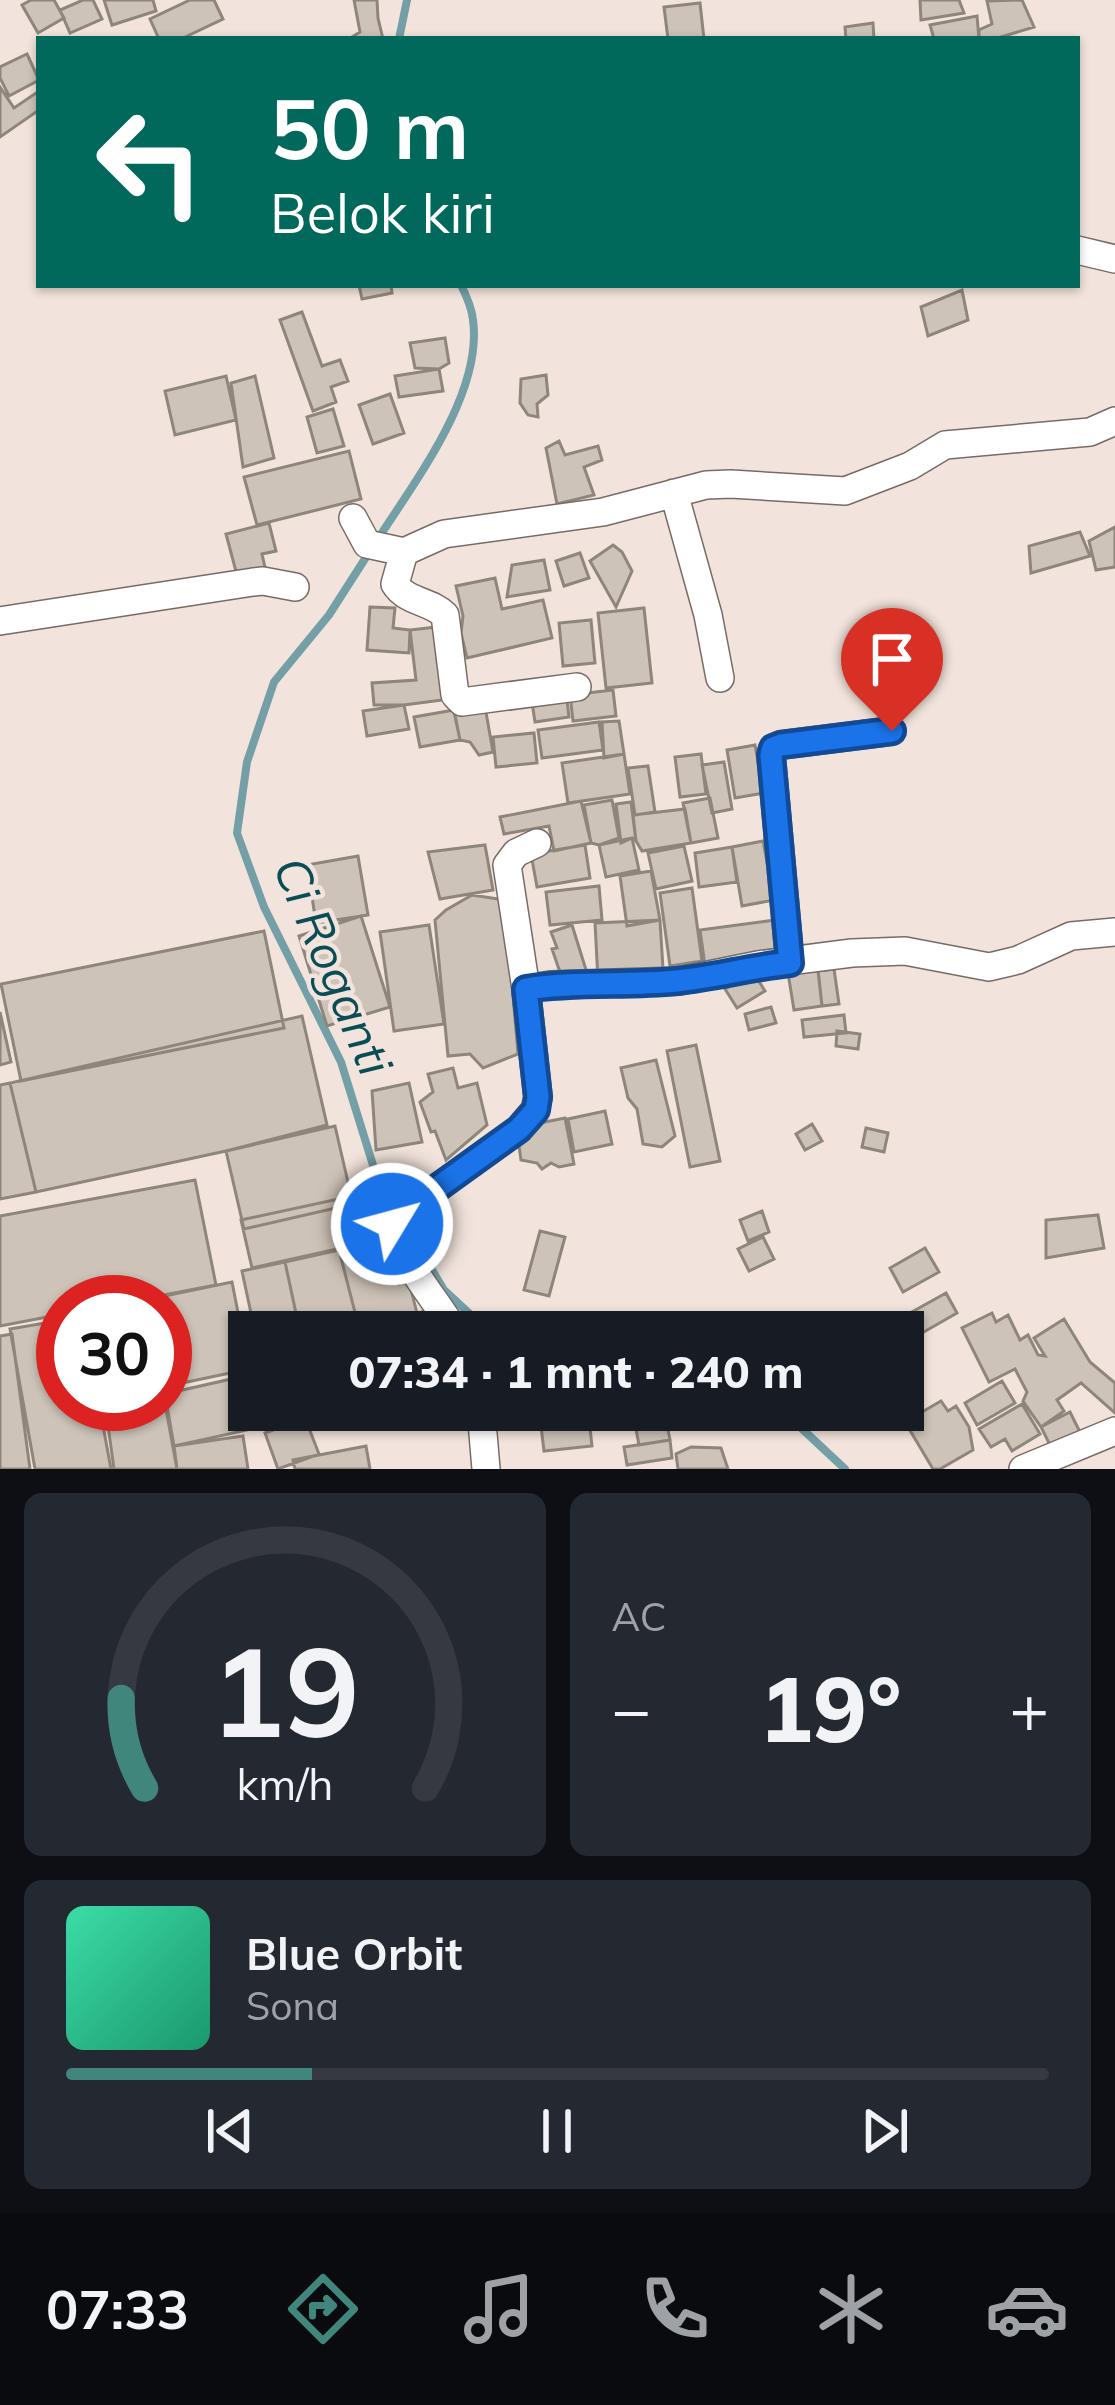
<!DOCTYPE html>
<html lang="id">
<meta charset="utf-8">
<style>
:root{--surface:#171b24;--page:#242831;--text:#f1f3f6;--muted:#9ea1a6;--line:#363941;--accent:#41867c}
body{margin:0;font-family:Mulish,sans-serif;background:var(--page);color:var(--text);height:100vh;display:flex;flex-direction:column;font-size:45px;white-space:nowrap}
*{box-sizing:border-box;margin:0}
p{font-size:39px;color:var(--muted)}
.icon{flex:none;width:66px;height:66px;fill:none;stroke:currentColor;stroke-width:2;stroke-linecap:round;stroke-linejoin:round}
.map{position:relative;height:1469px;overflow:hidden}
.details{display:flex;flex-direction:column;gap:24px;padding:24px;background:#0d0f14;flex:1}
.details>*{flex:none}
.hud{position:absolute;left:36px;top:36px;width:1044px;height:252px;border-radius:0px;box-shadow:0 3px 9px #0004;background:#00695c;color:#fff;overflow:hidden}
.speed{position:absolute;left:36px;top:1275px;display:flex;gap:24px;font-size:60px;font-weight:700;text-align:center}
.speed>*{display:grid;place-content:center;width:156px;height:156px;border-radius:50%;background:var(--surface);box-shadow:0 3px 9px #0004;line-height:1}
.speed .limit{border:18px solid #d22;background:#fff;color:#111}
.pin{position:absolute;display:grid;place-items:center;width:102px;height:102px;color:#fff;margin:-123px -51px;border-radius:50% 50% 50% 0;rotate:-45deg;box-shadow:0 0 12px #0007}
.pin .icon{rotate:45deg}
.me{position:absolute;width:132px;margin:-66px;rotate:53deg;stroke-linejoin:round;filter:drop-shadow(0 0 9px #0008)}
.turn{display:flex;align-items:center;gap:42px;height:252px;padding:0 36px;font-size:54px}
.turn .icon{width:156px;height:156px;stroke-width:2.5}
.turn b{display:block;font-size:84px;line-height:102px}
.big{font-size:90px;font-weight:800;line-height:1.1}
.details .tile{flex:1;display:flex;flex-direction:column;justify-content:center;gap:18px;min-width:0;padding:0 42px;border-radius:18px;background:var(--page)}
.details .dial{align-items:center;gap:0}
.dial svg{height:312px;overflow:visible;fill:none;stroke:var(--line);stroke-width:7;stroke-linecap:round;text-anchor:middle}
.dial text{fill:var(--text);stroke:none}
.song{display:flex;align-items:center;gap:36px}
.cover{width:144px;height:144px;border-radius:18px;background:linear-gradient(135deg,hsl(160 70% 55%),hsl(160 70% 35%))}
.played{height:12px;border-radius:6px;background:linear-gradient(90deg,var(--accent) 25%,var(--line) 25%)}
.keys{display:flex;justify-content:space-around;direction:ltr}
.heat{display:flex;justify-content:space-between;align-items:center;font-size:66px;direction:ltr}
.details .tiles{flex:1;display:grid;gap:24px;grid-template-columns:1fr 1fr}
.tile:last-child{grid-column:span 2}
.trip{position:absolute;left:228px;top:1311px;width:696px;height:120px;border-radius:0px;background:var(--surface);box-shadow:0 3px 9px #0004;font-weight:800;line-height:120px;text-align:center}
.tab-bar{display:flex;height:192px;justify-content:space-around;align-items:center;background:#090b0e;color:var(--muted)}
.tab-bar .icon{width:84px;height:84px}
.tab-bar .active{color:var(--accent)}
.tab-bar b{font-size:54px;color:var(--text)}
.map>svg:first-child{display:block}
</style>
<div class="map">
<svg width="1115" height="1469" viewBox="0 0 1115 1469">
<rect width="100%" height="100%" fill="#f2e4dc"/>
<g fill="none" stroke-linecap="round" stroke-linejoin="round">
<path stroke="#749fa7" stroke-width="8" d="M 399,39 L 407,0
M 378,539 C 415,481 483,393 473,320 C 472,309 466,295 461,285
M 370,551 L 329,615 L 274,682 L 247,762 L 237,833 L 264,907 L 341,1062 L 377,1178 L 396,1210
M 407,1228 L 444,1290 L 485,1328 L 571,1332
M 769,1410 L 799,1426 L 845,1469"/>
</g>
<path fill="#cdc3b8" stroke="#8f867b" stroke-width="3" d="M 31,0 L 54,0 L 64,18 L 38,33 L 22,5 Z
M 83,0 L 93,0 L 102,19 L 70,33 L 60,10 Z
M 104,0 L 153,0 L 156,11 L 112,25 Z
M 190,0 L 214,0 L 223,19 L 181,39 L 159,39 L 150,19 Z
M 354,0 L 377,0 L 378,18 L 383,39 L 349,39 L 360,32 Z
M 920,0 L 959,0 L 964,13 L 921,20 Z
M 1022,0 L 1034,27 L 1001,37 L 1002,39 L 979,39 L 979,30 L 992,24 L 987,1 Z
M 700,3 L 704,39 L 668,39 L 664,7 Z
M 977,16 L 979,39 L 934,39 L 930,25 Z
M 873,23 L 874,39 L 846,39 L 845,27 Z
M 27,54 L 39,80 L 9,96 L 0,78 L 0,67 Z
M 0,87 L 14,108 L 39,91 L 39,110 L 0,137 Z
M 359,285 L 391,285 L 392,293 L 362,299 Z
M 962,290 L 968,320 L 928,336 L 921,307 Z
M 302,312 L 322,366 L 340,360 L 348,381 L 331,387 L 336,402 L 313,411 L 280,320 Z
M 445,338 L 449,363 L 439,369 L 415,368 L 410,343 Z
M 439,369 L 443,391 L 399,397 L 395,376 Z
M 546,375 L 548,395 L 537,404 L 538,417 L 528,415 L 520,403 L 521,379 Z
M 226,376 L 236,420 L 175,435 L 165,391 Z
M 255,376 L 274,458 L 243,467 L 231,383 Z
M 390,394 L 404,433 L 373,444 L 359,405 Z
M 333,409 L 344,446 L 317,453 L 307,417 Z
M 559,441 L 565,455 L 598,446 L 602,460 L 584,467 L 594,495 L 557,504 L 546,448 Z
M 349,451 L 361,499 L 257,525 L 244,477 Z
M 269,523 L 276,551 L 262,554 L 266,572 L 238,579 L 226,534 Z
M 1115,527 L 1115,567 L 1096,570 L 1089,541 Z
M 1080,532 L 1090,556 L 1031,573 L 1029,546 Z
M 613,545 L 622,552 L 632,571 L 616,607 L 590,561 Z
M 580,553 L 589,578 L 564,586 L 556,561 Z
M 544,560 L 550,590 L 507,597 L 512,565 Z
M 495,578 L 502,609 L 543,600 L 552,638 L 467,658 L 461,633 L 463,616 L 456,586 Z
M 370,607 L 395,608 L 393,628 L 410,630 L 409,653 L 367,650 Z
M 644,608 L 652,683 L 606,688 L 598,613 Z
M 591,620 L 595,663 L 563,666 L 559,623 Z
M 445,626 L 450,699 L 404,705 L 374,705 L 372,683 L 416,680 L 410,630 Z
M 613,690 L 616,716 L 573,721 L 570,695 Z
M 566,692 L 569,717 L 535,722 L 531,696 Z
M 484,701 L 493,752 L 479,755 L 470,742 L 460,740 L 453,707 Z
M 404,705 L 409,729 L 367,736 L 363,711 Z
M 454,710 L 460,740 L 420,747 L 414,717 Z
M 619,721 L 624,754 L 604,758 L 602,722 Z
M 599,722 L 603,750 L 542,758 L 538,730 Z
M 534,733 L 537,763 L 496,767 L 493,737 Z
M 755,745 L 764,793 L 735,798 L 727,750 Z
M 624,754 L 630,794 L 568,803 L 562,763 Z
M 701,754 L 706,794 L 680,797 L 675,757 Z
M 724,762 L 732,809 L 712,813 L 702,765 Z
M 648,766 L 655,812 L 635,815 L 628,768 Z
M 710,798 L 718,838 L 691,843 L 683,803 Z
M 612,800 L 619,838 L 599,845 L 591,843 L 584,805 Z
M 581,801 L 591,843 L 554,851 L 549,826 L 504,834 L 500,817 Z
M 631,802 L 636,841 L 632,838 L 621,843 L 616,804 Z
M 685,809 L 691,843 L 642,851 L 636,841 L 633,815 Z
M 632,838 L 639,870 L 606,877 L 599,845 Z
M 763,841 L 774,900 L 742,906 L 732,847 Z
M 485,845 L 493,890 L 440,899 L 428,852 Z
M 585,845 L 590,878 L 537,887 L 531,854 Z
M 684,846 L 692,881 L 656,889 L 648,853 Z
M 732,847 L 737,882 L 699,887 L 695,853 Z
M 358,856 L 368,915 L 316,923 L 307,865 Z
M 651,871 L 660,920 L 627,926 L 620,876 Z
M 599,886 L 602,920 L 550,925 L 546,892 Z
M 692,888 L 702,961 L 670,966 L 660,893 Z
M 472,895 L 505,900 L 518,1054 L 483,1068 L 470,1054 L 448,1056 L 435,920 L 446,910 Z
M 361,916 L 390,1007 L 327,1026 L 299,936 Z
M 660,920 L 663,969 L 598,980 L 595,923 Z
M 775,920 L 781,963 L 706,973 L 700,930 Z
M 429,925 L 444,1024 L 394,1031 L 380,932 Z
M 572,925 L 587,973 L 563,981 L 552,949 L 557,948 L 551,932 Z
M 264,931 L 284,1028 L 21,1081 L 1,984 Z
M 818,969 L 822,1006 L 794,1010 L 788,973 Z
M 834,969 L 839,1004 L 822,1006 L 818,971 Z
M 753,972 L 765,991 L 737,1008 L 725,989 Z
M 771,1007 L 776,1023 L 749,1030 L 745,1014 Z
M 0,1012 L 11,1062 L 0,1065 Z
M 844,1015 L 846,1033 L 804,1037 L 802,1020 Z
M 302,1016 L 327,1125 L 226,1151 L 36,1192 L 10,1083 Z
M 837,1031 L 860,1034 L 858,1049 L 836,1046 Z
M 696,1045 L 720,1161 L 690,1167 L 667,1051 Z
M 656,1060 L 675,1136 L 662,1147 L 643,1144 L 637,1109 L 628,1098 L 621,1068 Z
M 453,1068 L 458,1088 L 477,1083 L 487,1125 L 446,1160 L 435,1131 L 431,1132 L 420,1102 L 433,1092 L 428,1074 Z
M 10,1083 L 36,1192 L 0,1199 L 0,1085 Z
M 409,1083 L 422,1142 L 376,1150 L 372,1091 Z
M 605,1111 L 612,1144 L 574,1152 L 568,1119 Z
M 565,1118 L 574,1164 L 559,1167 L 551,1163 L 542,1169 L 537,1163 L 521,1160 L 519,1146 L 528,1139 L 525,1126 Z
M 812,1124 L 822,1141 L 805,1150 L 796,1134 Z
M 335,1126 L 353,1204 L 244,1229 L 226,1151 Z
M 866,1128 L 888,1133 L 884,1152 L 862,1147 Z
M 195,1180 L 216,1285 L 127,1302 L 63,1302 L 63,1314 L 0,1326 L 0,1216 Z
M 357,1195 L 368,1242 L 252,1268 L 241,1220 Z
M 762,1211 L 769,1232 L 748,1241 L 740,1220 Z
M 1098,1215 L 1104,1248 L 1046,1258 L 1046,1220 Z
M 540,1231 L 565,1237 L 549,1296 L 524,1290 Z
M 763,1237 L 774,1259 L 749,1271 L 738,1249 Z
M 381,1239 L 386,1254 L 391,1253 L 399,1284 L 409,1282 L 417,1313 L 425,1311 L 430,1332 L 360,1332 L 339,1250 Z
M 925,1248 L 939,1272 L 903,1292 L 890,1268 Z
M 339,1250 L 360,1332 L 300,1332 L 285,1262 Z
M 285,1262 L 300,1332 L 255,1332 L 242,1271 Z
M 232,1282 L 249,1369 L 173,1385 L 165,1345 L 165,1302 L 156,1302 L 155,1298 Z
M 946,1293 L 957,1313 L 922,1333 L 910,1313 Z
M 992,1313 L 996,1322 L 1008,1315 L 1020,1340 L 1028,1335 L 1038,1355 L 1045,1356 L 1034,1338 L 1064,1319 L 1090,1362 L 1115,1383 L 1115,1413 L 1081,1383 L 1057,1400 L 1064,1411 L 1041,1427 L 1023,1401 L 1027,1392 L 1015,1369 L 989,1382 L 962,1328 Z
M 63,1320 L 63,1404 L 99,1404 L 111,1469 L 35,1469 L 10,1329 Z
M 12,1334 L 30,1469 L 0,1469 L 0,1336 Z
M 249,1375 L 249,1410 L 300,1410 L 301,1418 L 174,1446 L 165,1394 Z
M 1002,1381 L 1015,1403 L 977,1425 L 965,1403 Z
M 941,1401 L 948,1411 L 956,1406 L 969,1427 L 973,1450 L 940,1469 L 933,1469 L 905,1422 Z
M 105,1404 L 165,1404 L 177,1469 L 114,1469 Z
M 1022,1404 L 1040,1434 L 1012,1451 L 1005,1439 L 991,1447 L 979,1429 Z
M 336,1410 L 376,1410 L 379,1418 L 358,1427 L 353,1414 L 340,1420 Z
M 554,1410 L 588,1410 L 592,1446 L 544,1451 L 540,1418 L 555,1416 Z
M 656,1410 L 664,1410 L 670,1440 L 639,1445 L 634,1419 L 656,1415 Z
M 1070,1412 L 1081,1434 L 1052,1449 L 1041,1427 Z
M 305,1418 L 319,1454 L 278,1469 L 265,1433 Z
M 243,1436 L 248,1469 L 177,1469 L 174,1446 Z
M 670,1440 L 672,1458 L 627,1465 L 624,1447 Z
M 366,1446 L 370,1469 L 295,1469 L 293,1460 Z
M 691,1447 L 721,1448 L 728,1469 L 678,1469 L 676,1454 Z"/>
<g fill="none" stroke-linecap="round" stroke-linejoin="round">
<defs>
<path id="minor" d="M 1077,250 L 1115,259
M 674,493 L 708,615 L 720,678
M 353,518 L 367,544 L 404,552 L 444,534 L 603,512 L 706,485 L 731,484 L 845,491 L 910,466 L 945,445 L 1090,432 L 1115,421
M 404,552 L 395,584 C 406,602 431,601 445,615 L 455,695 L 462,702 L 577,687
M 0,621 L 253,582 L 263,581 L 295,587
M 790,963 L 771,755 L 773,748 L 780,745 L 892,731
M 526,989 L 507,865 L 516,853 L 537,843
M 455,1332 C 439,1303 391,1250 394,1219 L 519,1129 L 535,1110 L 538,1097 L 526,989 L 550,985 L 679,981 L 758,965 L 852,953 L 905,951 L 989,967 L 1018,960 L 1071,936 L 1115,932
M 481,1410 L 486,1469
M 1023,1469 L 1115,1431"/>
</defs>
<use href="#minor" stroke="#786b65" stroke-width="30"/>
<use href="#minor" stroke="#fff" stroke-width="27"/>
</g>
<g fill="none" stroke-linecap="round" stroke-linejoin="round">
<defs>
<path id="route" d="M 392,1224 L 394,1219 L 519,1129 L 536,1110 L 538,1097 L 526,989 C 576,981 627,986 677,981 C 715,977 752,967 790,963 L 771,755 L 773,748 L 781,745 L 892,731"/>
</defs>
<use href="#route" stroke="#114b97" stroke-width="30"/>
<use href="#route" stroke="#1a73e8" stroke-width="21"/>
</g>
<g text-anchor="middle" stroke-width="9" stroke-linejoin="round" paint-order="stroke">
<g font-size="48" font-style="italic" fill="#0b4d57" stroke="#f2e4dc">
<text transform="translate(333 966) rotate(67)" y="17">Ci Roganti</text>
</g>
</g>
</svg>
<div class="speed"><div class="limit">30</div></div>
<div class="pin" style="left:892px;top:731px;background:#d93025"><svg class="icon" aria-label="arrive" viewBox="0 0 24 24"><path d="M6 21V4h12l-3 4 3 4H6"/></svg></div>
<svg class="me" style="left:392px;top:1224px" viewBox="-20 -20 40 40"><circle r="17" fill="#1a73e8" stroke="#fff" stroke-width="3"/><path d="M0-11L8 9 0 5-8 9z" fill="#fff"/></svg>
<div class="trip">07:34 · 1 mnt · 240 m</div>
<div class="hud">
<div class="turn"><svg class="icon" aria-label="left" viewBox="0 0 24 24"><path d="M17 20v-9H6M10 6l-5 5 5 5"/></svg><div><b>50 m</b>Belok kiri</div></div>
</div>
</div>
<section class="details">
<div class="tiles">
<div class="tile dial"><svg viewBox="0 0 100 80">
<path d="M14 69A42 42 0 1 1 86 69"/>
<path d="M14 69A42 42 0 0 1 8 46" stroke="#41867c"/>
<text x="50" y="56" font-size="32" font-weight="700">19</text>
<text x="50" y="72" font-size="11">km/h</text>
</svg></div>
<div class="tile"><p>AC</p>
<div class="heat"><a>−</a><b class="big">19°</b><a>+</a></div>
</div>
<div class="tile">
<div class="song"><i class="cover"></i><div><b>Blue Orbit</b><p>Sona</p></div></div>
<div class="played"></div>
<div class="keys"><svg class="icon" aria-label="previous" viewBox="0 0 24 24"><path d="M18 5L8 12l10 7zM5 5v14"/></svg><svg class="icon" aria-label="pause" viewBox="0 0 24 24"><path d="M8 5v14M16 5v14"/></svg><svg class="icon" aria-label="next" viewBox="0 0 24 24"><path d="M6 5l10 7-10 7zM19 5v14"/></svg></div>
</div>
</div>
</section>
<nav class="tab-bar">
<b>07:33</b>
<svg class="icon active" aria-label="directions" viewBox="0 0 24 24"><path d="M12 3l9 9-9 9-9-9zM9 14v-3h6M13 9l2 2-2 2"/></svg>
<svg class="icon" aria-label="music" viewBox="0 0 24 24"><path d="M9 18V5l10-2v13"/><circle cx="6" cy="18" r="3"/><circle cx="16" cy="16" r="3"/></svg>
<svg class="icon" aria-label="phone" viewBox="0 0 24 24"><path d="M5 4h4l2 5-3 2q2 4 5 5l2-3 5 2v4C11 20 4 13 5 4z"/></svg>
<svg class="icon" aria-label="climate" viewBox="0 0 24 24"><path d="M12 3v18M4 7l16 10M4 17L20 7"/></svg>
<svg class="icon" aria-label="car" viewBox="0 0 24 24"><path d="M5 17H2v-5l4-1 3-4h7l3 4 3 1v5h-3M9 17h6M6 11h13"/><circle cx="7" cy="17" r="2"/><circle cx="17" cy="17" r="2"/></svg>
</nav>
